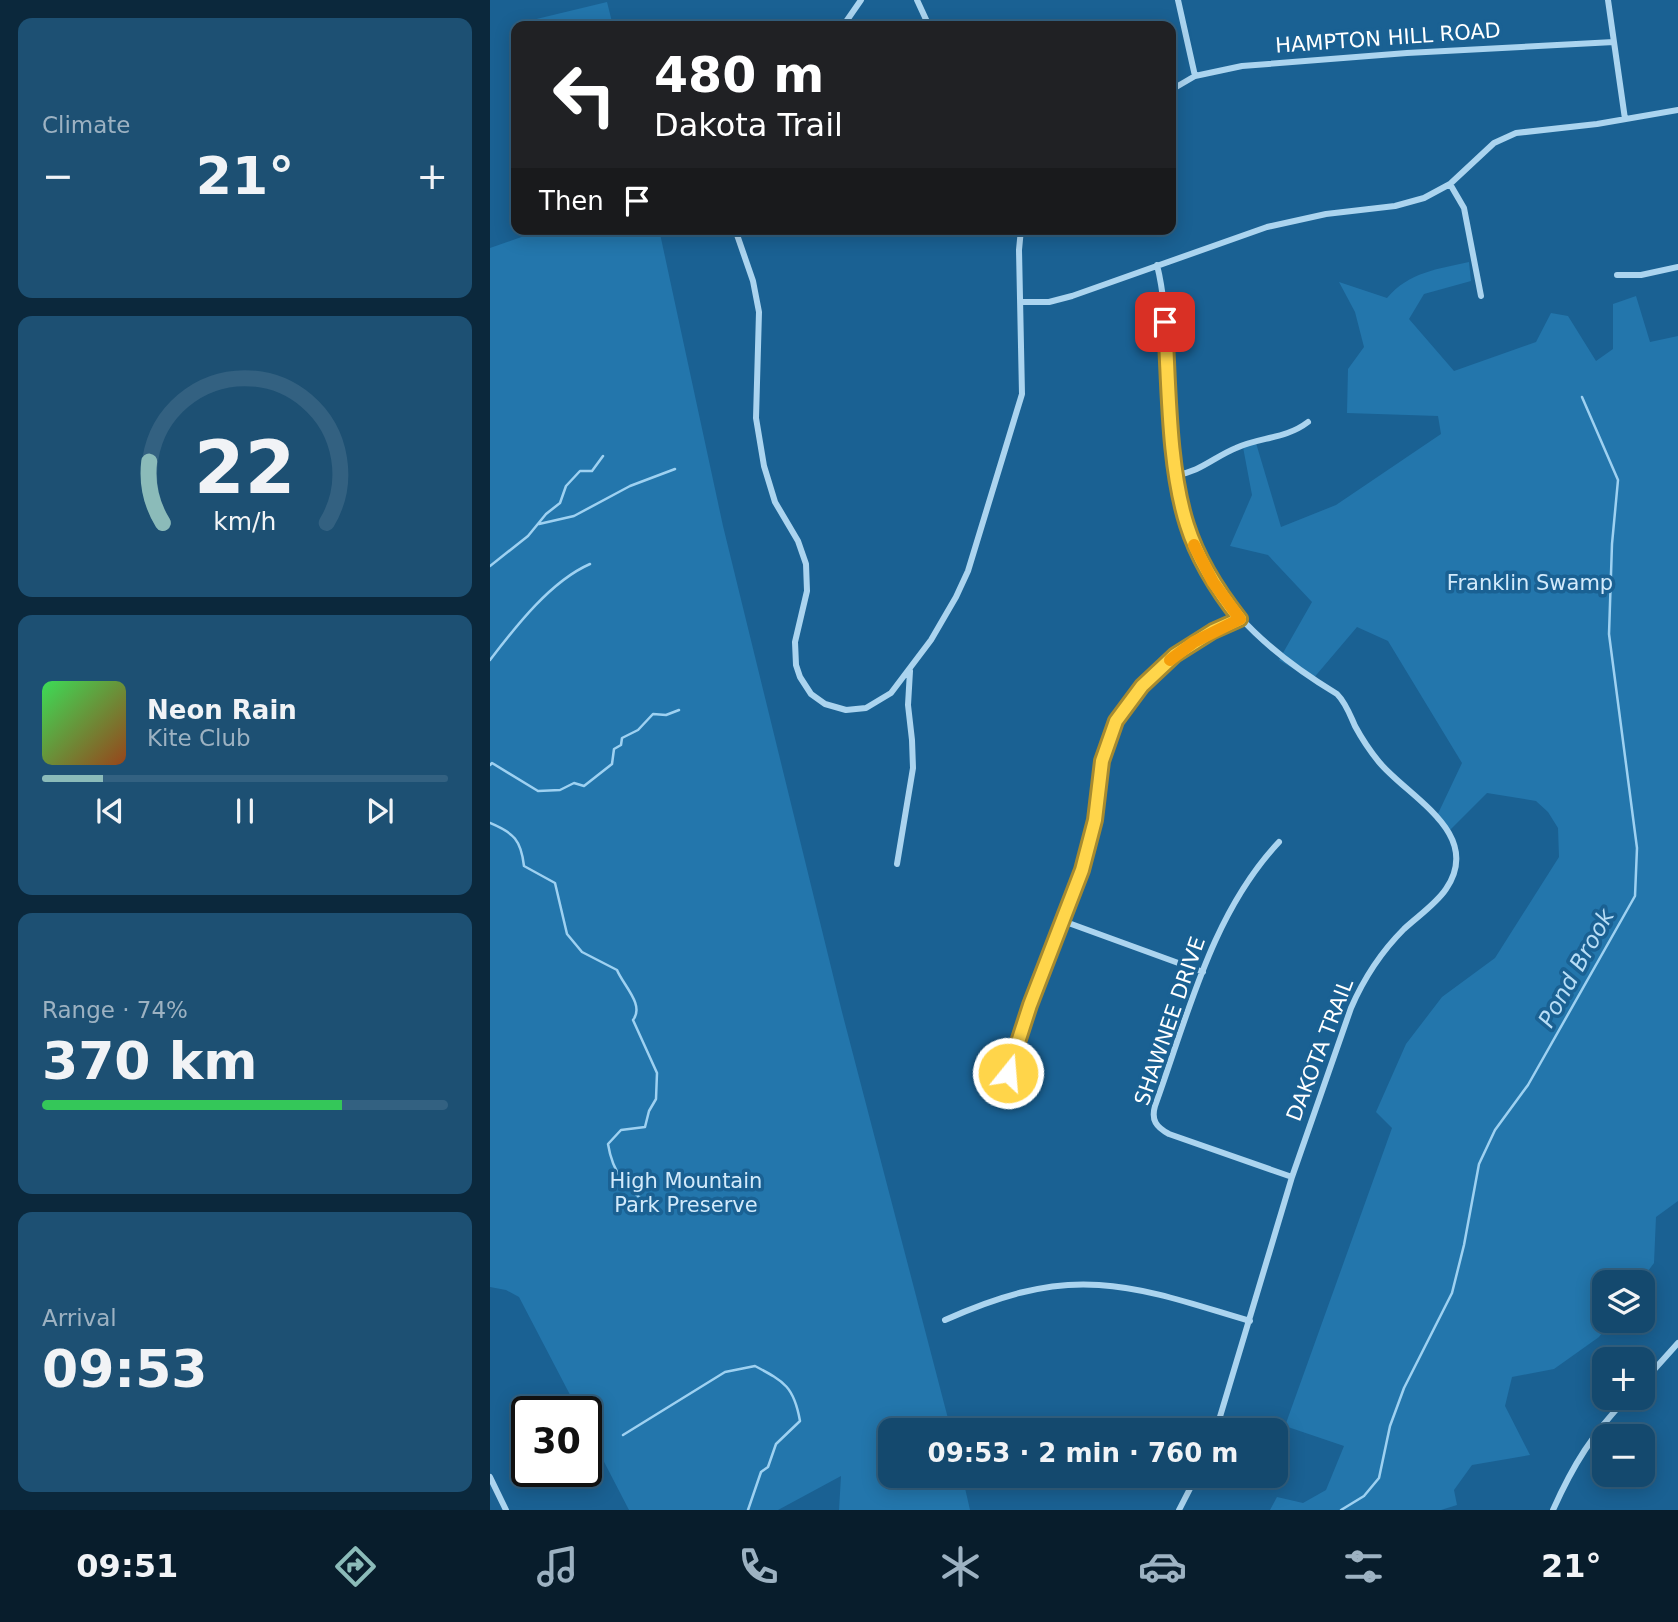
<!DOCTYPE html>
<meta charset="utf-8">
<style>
:root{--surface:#14496e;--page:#1d5073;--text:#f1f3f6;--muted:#9db2c2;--line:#336181;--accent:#8bbbb9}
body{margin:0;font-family:"DejaVu Sans",sans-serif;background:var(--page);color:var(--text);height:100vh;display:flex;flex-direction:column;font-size:26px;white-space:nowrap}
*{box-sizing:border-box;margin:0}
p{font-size:23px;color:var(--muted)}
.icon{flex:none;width:38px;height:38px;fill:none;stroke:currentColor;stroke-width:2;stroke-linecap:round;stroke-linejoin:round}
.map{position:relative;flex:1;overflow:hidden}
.panel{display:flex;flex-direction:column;gap:18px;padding:18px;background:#0b283c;width:490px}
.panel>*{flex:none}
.guide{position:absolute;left:21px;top:21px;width:665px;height:214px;border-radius:14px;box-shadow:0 4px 18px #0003,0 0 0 2px var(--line);background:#202124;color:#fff;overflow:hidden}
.tools{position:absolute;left:1102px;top:1270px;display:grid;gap:14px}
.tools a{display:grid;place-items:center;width:63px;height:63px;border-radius:14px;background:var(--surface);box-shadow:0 4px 18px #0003,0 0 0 2px var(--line);font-size:35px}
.speed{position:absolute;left:21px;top:1396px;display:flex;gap:14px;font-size:35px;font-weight:700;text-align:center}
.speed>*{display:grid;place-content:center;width:91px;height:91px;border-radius:50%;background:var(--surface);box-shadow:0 4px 18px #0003,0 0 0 2px var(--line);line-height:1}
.speed .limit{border:4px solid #111;border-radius:10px;background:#fff;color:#111}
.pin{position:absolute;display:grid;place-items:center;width:60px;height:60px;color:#fff;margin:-30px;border-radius:14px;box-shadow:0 4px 10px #0006}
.me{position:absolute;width:77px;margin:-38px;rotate:17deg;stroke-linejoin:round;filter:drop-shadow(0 0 5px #0008)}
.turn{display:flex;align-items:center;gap:24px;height:147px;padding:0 28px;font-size:32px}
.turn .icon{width:91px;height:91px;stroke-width:2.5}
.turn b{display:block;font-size:49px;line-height:60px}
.then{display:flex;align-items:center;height:66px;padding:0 28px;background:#0003;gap:14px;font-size:26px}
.big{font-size:52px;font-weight:700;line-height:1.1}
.panel .widget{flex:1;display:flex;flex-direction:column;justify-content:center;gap:10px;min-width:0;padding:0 24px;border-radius:14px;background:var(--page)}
.panel .dial{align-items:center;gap:0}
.dial svg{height:182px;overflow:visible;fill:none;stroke:var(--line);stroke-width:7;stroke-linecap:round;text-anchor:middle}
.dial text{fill:var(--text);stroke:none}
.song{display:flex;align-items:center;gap:21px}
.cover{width:84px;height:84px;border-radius:10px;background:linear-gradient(135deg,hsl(130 70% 55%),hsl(20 70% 35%))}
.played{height:7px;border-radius:4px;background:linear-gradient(90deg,var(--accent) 15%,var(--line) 15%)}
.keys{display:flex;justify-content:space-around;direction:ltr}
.heat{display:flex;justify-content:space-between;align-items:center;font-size:38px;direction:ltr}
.charge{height:10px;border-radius:5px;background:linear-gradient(90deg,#34c759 74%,var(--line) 0)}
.trip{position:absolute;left:388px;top:1418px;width:410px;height:70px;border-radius:14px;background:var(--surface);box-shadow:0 4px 18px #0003,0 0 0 2px var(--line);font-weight:700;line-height:70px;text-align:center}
.menu{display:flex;height:112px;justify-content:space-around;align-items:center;background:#081d2c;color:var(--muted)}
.menu .icon{width:49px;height:49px}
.menu .on{color:var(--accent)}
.menu b{font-size:32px;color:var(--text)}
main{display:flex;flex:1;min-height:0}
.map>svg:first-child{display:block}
</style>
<main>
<section class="panel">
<div class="widget"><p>Climate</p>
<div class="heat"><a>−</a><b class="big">21°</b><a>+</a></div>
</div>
<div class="widget dial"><svg viewBox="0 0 100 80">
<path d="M14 69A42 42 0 1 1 86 69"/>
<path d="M14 69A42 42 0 0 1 8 42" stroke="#8bbbb9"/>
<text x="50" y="56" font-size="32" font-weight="700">22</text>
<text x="50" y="72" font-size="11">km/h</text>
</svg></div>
<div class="widget">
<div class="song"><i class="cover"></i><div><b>Neon Rain</b><p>Kite Club</p></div></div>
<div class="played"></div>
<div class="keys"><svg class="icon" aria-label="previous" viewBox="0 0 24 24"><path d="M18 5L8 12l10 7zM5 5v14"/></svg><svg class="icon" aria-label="pause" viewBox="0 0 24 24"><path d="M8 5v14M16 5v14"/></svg><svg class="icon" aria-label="next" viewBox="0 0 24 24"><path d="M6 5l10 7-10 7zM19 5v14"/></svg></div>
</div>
<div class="widget"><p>Range · 74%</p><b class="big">370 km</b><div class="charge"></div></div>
<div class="widget"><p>Arrival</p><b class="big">09:53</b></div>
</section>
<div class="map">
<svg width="1188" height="1510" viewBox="0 0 1188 1510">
<rect width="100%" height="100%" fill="#1a6193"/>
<path fill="#2376ac" d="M 117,2 L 123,26 L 34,26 L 34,22 Z
M 54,229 L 169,229 L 233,526 L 352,1012 L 461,1430 L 401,1430 L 401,1475 L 472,1475 L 480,1510 L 349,1510 L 351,1476 L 288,1510 L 139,1510 L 96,1427 L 96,1412 L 89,1412 L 29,1297 L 16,1290 L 0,1287 L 0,248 Z
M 979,262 L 981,281 L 934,294 L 919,319 L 964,371 L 1046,342 L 1061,313 L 1078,316 L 1106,361 L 1123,349 L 1123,304 L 1146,296 L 1160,342 L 1188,336 L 1188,1201 L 1166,1217 L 1164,1263 L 1149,1283 L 1115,1283 L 1115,1321 L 1121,1321 L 1109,1337 L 1064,1369 L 1022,1377 L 1015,1406 L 1040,1455 L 982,1465 L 964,1490 L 967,1505 L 951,1510 L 780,1510 L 787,1497 L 813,1503 L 836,1490 L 854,1446 L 795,1426 L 902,1128 L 886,1112 L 916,1044 L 952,997 L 1005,958 L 1069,857 L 1068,828 L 1058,812 L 1046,801 L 997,793 L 959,831 L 945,820 L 972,763 L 898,641 L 867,627 L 822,680 L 789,660 L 822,602 L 778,555 L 740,546 L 762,495 L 753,447 L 766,443 L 791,527 L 846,505 L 951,434 L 948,416 L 857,413 L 858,369 L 874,347 L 865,312 L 849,282 L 897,298 C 919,272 948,269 979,262 Z"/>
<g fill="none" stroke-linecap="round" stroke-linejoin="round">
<path stroke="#9ed1f1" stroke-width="2.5" d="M 49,524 L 84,516 L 140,486 L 185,469
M 0,566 L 38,536 L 56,514 L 70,503 L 76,486 L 90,471 L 102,471 L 113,456
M 0,660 C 26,626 61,581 100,564
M 0,765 L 2,763 L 48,791 L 70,790 L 84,783 L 94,786 L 122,764 L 124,749 L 131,745 L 132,738 L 148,730 L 163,714 L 176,715 L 189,710
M 0,823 C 24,833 31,840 34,866 L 65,883 L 77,934 L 92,952 L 127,970 C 133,985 155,1005 143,1020 L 167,1073 L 166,1099 L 159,1111 L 155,1127 L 131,1130 L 118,1144 C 123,1175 136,1186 159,1206
M 133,1435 L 235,1372 L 265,1366 C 295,1382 304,1387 310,1421 L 286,1444 L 278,1467 L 271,1472 L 258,1510
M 851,1510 L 874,1496 L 889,1478 L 900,1426 L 914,1388 L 962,1293 L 974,1245 L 989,1164 L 1005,1130 L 1038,1085 L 1145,896 L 1147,848 L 1119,634 L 1122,544 L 1128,480 L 1092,397"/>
<path stroke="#abd4ef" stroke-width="6" d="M 427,0 L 439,26
M 688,0 L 705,76
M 1118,0 L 1135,119
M 353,26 L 371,0
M 681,90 L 705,76 L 752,66 L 917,53 L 1124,42
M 960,184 L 974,208 L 991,296
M 245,229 L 263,281 L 269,312 L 266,418 L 274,466 L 285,502 L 308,541 L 316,564 L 317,591 L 305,642 L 306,665 L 310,677 L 321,694 L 335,704 L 356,710 L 376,708 L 401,693 L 441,640 L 466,597 L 478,571 L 532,394 L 529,250 L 531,229
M 667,265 C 676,301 676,339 679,376 C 682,418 683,461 691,503 C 708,591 774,650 847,694 C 856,703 860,715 865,726 C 872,739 880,751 889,762 C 918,797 994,833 956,889 C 946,904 928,916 914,929 C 891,952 874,978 861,1008 L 802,1177 L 726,1430
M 1127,275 L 1151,275 L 1188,267
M 531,302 L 559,302 L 582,296 L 777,227 L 836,214 L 905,206 L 934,198 L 960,184 L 1004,143 L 1026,133 L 1107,124 L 1188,110
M 686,475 C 710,472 724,457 746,448 C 770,437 796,439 818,422
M 789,842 C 722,913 698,1015 665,1106 C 661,1120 666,1127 679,1134 L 802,1177
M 407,864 L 423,768 L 422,740 L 418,705 L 420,671
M 573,921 L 713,972
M 516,1079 L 540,1005 L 592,870 L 605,820 L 612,761 L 626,721 L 652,686 L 685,655 L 723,631 L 750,619
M 455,1320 C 504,1298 555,1281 609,1285 C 660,1288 711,1307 760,1321
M 1153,1382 L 1188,1343
M 0,1477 L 16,1510
M 689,1510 L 707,1475
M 1063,1510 C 1083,1465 1103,1433 1137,1398"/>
</g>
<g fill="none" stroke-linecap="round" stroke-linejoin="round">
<defs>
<path id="route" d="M 518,1073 L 540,1005 L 592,870 L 605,820 L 612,761 L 626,721 L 652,686 L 685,655 L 723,631 L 750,619 C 727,590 708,560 697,525 C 678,466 679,385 675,322"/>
</defs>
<use href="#route" stroke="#a68a30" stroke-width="18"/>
<use href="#route" stroke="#ffd54a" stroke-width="12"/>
<path stroke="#f59e0b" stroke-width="12" d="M 680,660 L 704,642 L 750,619 L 723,582 L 704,545"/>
</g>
<g text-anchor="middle" stroke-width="7" stroke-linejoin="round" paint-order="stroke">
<g font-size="21" fill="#fff" stroke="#1a6193">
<text transform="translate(898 38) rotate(-4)" y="7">HAMPTON HILL ROAD</text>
<text transform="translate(680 1021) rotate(-71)" y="7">SHAWNEE DRIVE</text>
<text transform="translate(830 1050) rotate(-69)" y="7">DAKOTA TRAIL</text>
</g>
<g font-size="21" fill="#d2eafb" stroke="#1a6193">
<text x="1040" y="590">Franklin Swamp</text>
<text x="196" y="1188">High Mountain<tspan x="196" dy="24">Park Preserve</tspan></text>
</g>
<g font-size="23" font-style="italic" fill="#b7ddf6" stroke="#1a6193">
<text transform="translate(1086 968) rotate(-61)" y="8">Pond Brook</text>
</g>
</g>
</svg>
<div class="tools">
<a><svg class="icon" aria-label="layers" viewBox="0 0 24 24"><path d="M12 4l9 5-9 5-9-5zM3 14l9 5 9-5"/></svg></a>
<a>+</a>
<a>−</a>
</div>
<div class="speed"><div class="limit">30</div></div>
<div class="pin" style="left:675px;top:322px;background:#d93025"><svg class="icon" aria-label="arrive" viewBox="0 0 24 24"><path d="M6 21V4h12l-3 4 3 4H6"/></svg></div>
<svg class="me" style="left:518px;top:1073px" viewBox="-20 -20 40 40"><circle r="17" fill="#ffd54a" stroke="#fff" stroke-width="3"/><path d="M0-11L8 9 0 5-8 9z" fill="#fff"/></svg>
<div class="trip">09:53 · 2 min · 760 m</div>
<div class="guide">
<div class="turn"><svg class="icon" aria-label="left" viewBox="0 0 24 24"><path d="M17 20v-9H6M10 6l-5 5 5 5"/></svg><div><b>480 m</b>Dakota Trail</div></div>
<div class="then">Then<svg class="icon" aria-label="arrive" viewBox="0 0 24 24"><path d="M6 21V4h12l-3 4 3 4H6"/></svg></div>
</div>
</div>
</main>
<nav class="menu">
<b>09:51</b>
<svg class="icon on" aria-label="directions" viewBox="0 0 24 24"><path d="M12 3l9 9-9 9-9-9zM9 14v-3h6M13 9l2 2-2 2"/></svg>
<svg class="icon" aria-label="music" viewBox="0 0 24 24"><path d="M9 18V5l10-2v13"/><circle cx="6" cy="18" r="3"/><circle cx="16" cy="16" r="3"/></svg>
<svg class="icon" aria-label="phone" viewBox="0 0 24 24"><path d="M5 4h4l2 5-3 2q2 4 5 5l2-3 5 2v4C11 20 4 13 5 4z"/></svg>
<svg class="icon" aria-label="climate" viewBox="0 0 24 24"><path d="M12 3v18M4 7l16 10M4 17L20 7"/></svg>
<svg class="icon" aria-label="car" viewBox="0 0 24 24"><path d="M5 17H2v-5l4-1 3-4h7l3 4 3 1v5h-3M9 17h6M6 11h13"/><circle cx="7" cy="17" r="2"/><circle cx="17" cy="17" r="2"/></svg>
<svg class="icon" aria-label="filters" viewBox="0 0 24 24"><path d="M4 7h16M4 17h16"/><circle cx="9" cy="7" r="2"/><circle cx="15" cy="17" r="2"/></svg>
<b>21°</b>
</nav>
